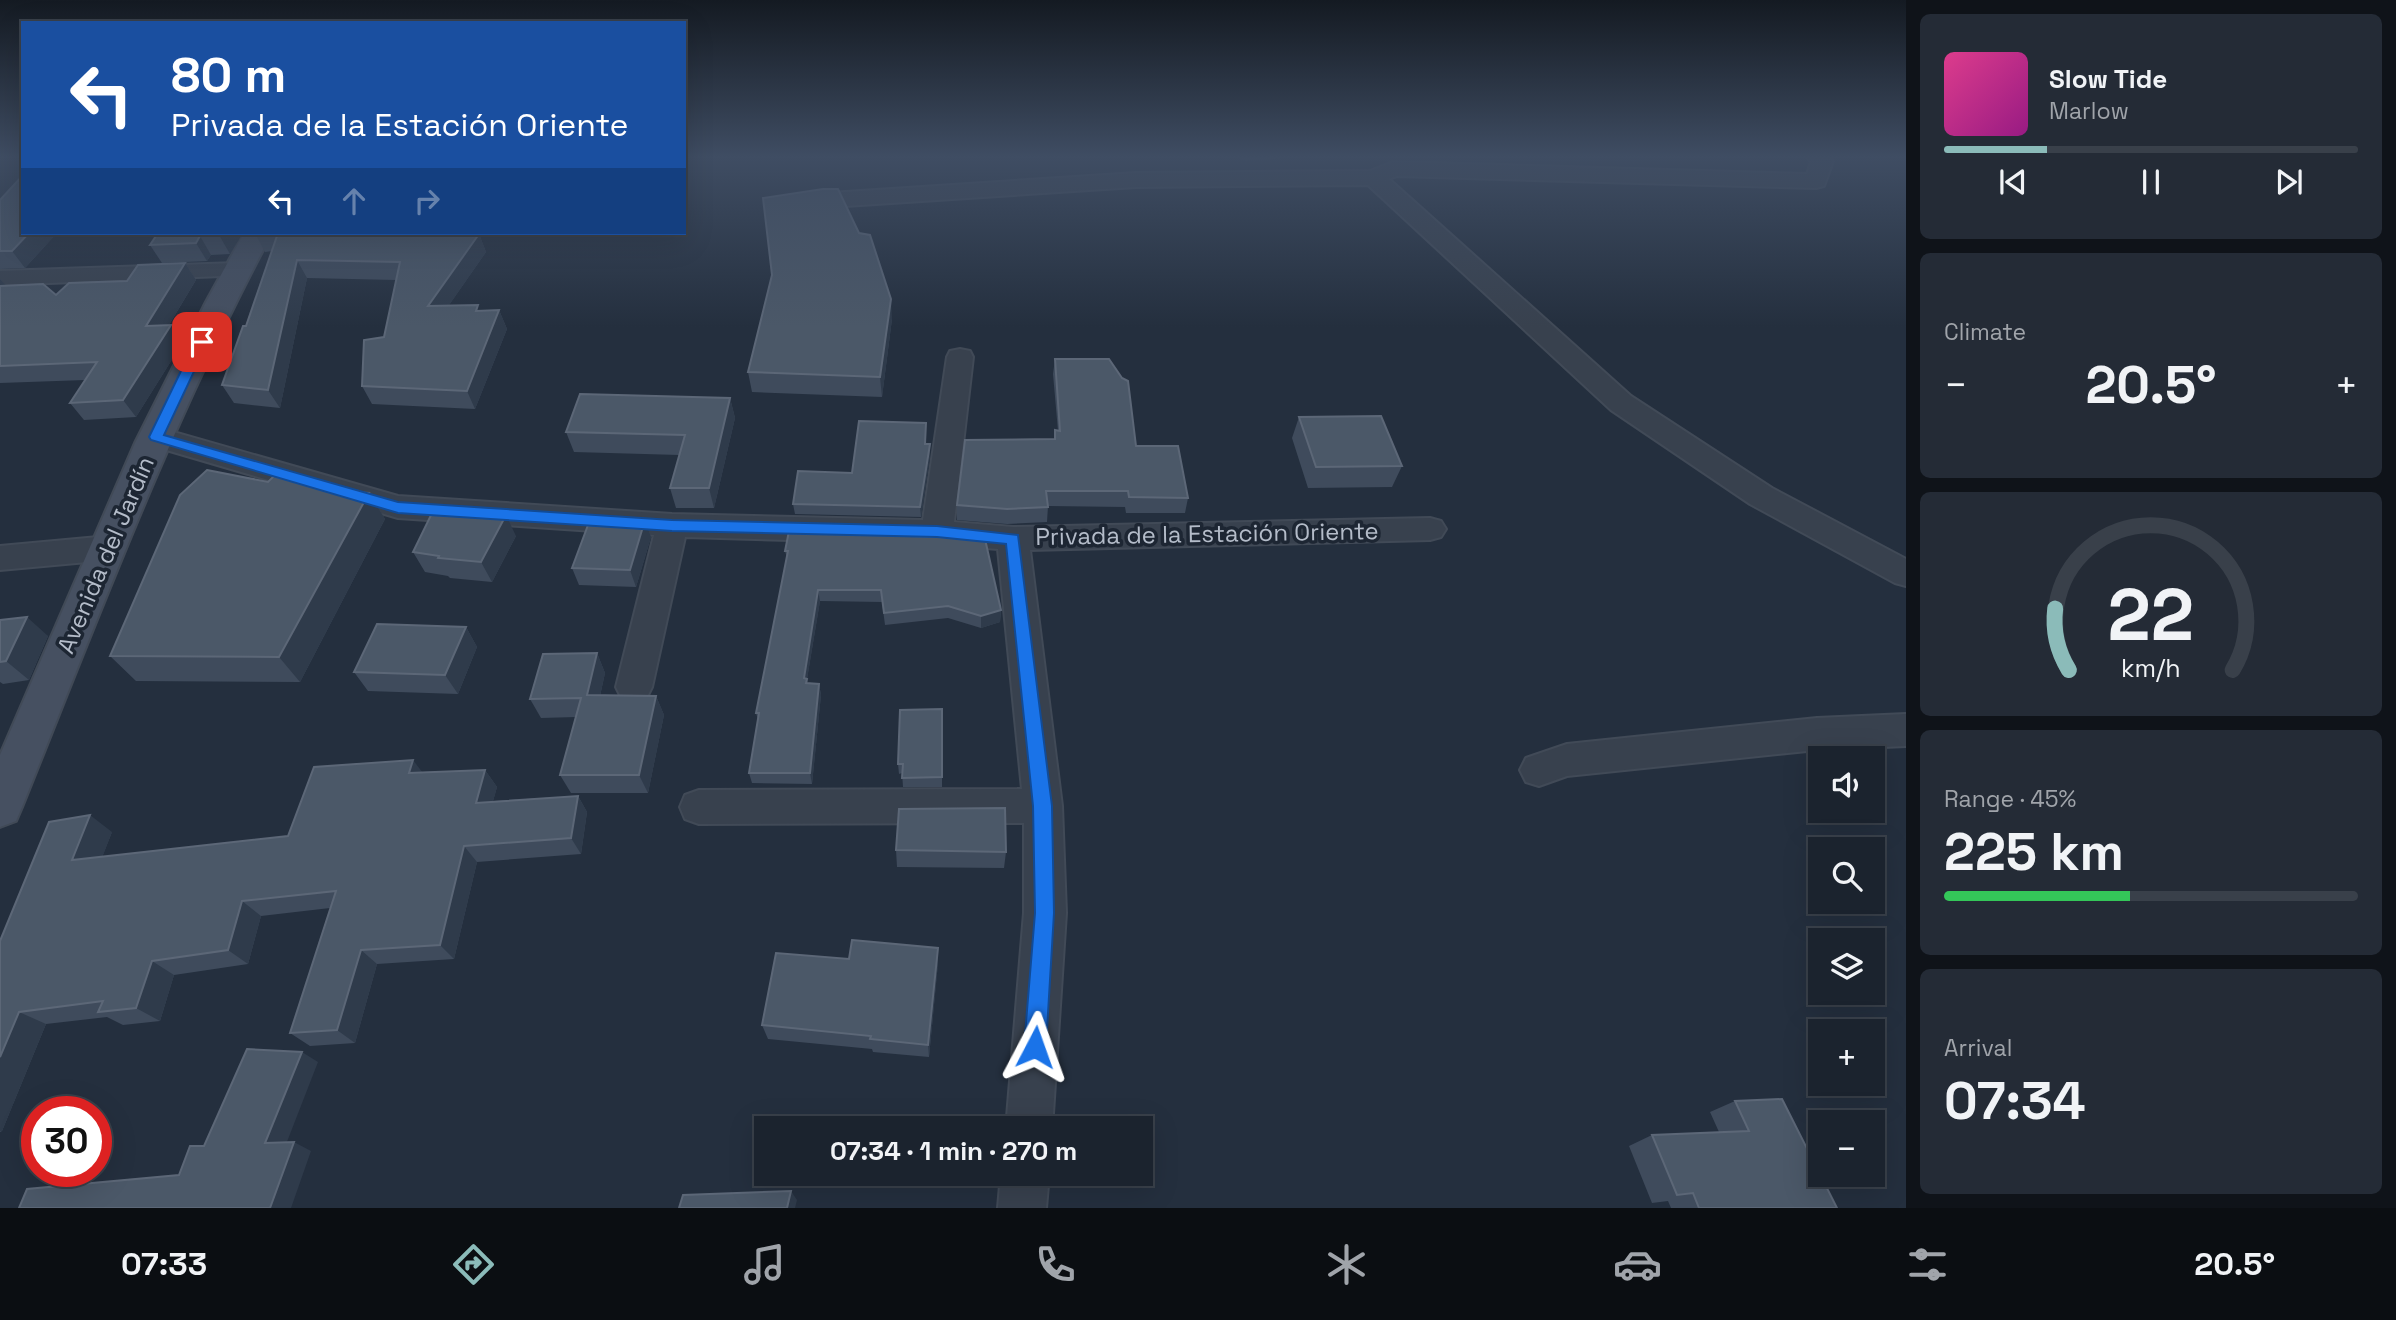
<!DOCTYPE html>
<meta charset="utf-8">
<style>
:root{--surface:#1b232e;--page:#242b36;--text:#f1f3f6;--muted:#a0a4aa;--line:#39404a;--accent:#8bbbb9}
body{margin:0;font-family:"Space Grotesk",sans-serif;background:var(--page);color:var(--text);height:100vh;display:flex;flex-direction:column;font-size:26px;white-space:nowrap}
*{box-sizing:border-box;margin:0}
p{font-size:23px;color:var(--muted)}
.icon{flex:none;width:38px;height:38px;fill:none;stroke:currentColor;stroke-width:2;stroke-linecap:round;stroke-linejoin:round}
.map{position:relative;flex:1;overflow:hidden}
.details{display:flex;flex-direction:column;gap:14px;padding:14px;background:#0f1319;width:490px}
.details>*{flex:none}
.top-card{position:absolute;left:21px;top:21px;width:665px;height:214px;border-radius:0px;box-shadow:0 7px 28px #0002,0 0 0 2px var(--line);background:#1a4fa0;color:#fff;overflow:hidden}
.controls{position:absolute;left:1808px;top:746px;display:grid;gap:14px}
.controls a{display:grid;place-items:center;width:77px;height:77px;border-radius:0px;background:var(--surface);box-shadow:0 7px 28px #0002,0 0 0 2px var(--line);font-size:35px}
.speed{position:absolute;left:21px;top:1096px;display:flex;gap:14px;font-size:35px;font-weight:700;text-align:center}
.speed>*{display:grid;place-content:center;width:91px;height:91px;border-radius:50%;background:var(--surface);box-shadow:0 7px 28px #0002,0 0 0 2px var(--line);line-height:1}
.speed .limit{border:10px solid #d22;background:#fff;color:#111}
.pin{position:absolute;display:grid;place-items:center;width:60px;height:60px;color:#fff;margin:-30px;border-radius:14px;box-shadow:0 4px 10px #0006}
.me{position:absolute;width:77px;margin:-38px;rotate:4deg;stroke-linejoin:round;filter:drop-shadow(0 0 5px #0008)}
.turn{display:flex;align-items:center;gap:24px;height:147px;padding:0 35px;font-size:32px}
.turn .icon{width:91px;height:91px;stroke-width:2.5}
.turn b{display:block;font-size:49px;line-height:60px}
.lanes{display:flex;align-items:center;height:66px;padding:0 35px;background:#0003;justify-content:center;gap:35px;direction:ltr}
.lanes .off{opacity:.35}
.big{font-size:52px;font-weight:800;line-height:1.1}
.details .card{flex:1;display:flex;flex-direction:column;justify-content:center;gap:10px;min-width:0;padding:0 24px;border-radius:10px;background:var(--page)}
.details .dial{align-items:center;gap:0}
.dial svg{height:182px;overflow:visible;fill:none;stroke:var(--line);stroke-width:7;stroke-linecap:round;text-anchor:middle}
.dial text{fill:var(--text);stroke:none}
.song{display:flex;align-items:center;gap:21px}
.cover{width:84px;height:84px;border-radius:10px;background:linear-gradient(135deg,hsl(330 70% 55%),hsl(310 70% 35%))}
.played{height:7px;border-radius:4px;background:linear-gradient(90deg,var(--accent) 25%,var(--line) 25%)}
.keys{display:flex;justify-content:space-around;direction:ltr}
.heat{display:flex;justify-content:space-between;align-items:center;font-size:38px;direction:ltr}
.charge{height:10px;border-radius:5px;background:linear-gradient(90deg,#34c759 45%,var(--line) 0)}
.trip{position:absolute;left:754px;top:1116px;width:399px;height:70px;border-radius:0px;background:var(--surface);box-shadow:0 7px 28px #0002,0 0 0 2px var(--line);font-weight:800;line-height:70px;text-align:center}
.tab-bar{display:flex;height:112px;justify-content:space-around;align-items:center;background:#0b0e12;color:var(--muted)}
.tab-bar .icon{width:49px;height:49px}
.tab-bar .current{color:var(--accent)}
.tab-bar b{font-size:32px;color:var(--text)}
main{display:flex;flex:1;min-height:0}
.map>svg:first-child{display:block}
</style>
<main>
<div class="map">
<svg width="1906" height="1208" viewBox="0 0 1906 1208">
<rect width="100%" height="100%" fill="#242f3e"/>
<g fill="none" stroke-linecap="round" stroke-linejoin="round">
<defs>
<path id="minor" d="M 1808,158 L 1831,158 L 1833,161 L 1824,186 L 1816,188 L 1397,176 L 1389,179 L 1631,396 L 1772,488 L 1906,559 L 1906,586 L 1895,583 L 1750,504 L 1611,410 L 1368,185 L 1136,187 L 830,207 L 822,205 L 819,200 L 822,195 L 830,193 L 1136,173 L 1370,171 L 1393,162 L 1807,174 L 1811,162 Z
M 237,263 L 246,265 L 249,270 L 246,275 L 0,285 L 0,271 Z
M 960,349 L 970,351 L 973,357 L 954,522 L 1013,527 L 1430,518 L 1441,521 L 1446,529 L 1441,537 L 1430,540 L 1030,550 L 1062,806 L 1066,913 L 1052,1129 L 1006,1129 L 1024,913 L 1024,823 L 699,824 L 685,819 L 680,807 L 685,795 L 699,790 L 1022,789 L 998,549 L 937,544 L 685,537 L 652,687 L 647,697 L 634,702 L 621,697 L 616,687 L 654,535 L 398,518 L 146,444 L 142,437 L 146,430 L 156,427 L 398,496 L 672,514 L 923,520 L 947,357 L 950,351 Z
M 109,536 L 120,540 L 125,548 L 120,556 L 109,560 L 0,570 L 0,546 Z
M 1906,714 L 1906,746 L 1817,750 L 1567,776 L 1539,786 L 1526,782 L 1520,770 L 1526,758 L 1567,744 L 1817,718 Z
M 1001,1174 L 1049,1174 L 1046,1208 L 998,1208 Z"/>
<path id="secondary" d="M 244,233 L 272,233 C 173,418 100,613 22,807 L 16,821 L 0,827 L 0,755 L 135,443 L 206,302 Z"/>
</defs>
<use href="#minor" stroke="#414a57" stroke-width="4"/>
<use href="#secondary" stroke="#414a57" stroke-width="4"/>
<use href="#minor" fill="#38414e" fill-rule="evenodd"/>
<use href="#secondary" fill="#465061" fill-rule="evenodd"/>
</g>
<path fill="#3f4b5c" d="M 1240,158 L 1286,158 L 1243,161 Z
M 0,200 L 23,233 L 83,233 L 56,234 L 25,268 L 0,269 Z
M 158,233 L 243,233 L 230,254 L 211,255 L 207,261 L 162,263 L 150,245 Z
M 255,233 L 479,234 L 486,252 L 449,305 L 481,311 L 499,310 L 507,329 L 475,409 L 372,404 L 362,386 L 384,337 L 396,280 L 307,278 L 280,408 L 234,403 L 222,385 L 246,326 L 272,251 L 265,252 Z
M 185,263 L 196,280 L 169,325 L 183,342 L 136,417 L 84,420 L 70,403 L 85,380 L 0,383 L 0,279 L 5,285 L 56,295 L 127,281 Z
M 892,319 L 882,397 L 752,392 L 748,372 Z
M 1055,359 L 1136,446 L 1188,498 L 1185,513 L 1126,513 L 1125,507 L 1048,506 L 1047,522 L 1007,524 L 957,520 L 957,505 L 1054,439 L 1055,430 L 1058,431 L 1053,374 Z
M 730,398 L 735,418 L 714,508 L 676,508 L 670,488 L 679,455 L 574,452 L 566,432 Z
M 1299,417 L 1402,466 L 1392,487 L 1308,488 L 1292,438 Z
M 926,423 L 926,444 L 930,444 L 930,455 L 921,517 L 795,514 L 793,504 L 852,473 Z
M 268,482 L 336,485 L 340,492 L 369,493 L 385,519 L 300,682 L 136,681 L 110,656 Z
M 645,520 L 651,537 L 636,587 L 579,585 L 572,568 Z
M 516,536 L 492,582 L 450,578 L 448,576 L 425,572 L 413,552 Z
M 785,551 L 1001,610 L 1000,622 L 981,628 L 948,618 L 885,625 L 882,602 L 820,601 L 807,679 L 808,683 L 819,684 L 821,695 L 812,784 L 752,783 L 749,773 L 758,720 L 756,713 L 787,558 Z
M 0,621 L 48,636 L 29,680 L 3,684 L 0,682 Z
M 466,627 L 477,647 L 458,694 L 368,691 L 354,672 Z
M 597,653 L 605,673 L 600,696 L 656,696 L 664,715 L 648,793 L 571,793 L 560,775 L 576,717 L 541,718 L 530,699 Z
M 942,709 L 942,787 L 903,787 L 902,773 L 899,774 L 898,764 Z
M 485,770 L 497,787 L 493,801 L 578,796 L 587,812 L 581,854 L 477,862 L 454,959 L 377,964 L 355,1043 L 310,1046 L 290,1033 L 330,908 L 261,916 L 248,964 L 174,975 L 160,1021 L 123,1025 L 107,1017 L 46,1024 L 2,1131 L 0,1132 L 0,941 L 112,832 L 102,857 L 288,836 L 423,772 Z
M 896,850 L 1006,852 L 1004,868 L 897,867 Z
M 938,963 L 929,1057 L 873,1052 L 872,1049 L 768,1039 L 762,1025 Z
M 1735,1101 L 1837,1208 L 1671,1208 L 1668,1201 L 1652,1203 L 1629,1146 L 1652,1135 L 1719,1132 L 1710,1112 Z"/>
<path fill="#2f3b4b" d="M 29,233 L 55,233 L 56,234 L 25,268 L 12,251 Z
M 220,233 L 243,233 L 230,254 L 219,235 Z
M 479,234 L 486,252 L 436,324 L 428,306 Z
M 200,236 L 211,255 L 207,261 L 196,243 Z
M 297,260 L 307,278 L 280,408 L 268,390 Z
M 185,263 L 196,280 L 158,343 L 146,326 Z
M 0,279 L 7,287 L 0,295 Z
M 891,299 L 892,319 L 882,397 L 880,377 Z
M 499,310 L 507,329 L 475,409 L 467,391 Z
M 171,325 L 183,342 L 136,417 L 123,400 Z
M 730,398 L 735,418 L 714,508 L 709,488 Z
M 930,444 L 930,455 L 921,517 L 920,507 Z
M 336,485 L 353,511 L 331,491 Z
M 369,493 L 385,519 L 300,682 L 279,657 Z
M 506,515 L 516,536 L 492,582 L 481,562 Z
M 645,520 L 651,537 L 636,587 L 630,570 Z
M 818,590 L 820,601 L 807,679 L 809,690 L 804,678 Z
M 1001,610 L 1000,622 L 981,628 L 981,616 Z
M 27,617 L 48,636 L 29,680 L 6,661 Z
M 466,627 L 477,647 L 458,694 L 445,675 Z
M 597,653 L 605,673 L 596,714 L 587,695 Z
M 819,684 L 821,695 L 812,784 L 810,773 Z
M 656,696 L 664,715 L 648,793 L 639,775 Z
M 413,760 L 426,777 L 409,773 Z
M 485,770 L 497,787 L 488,819 L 476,803 Z
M 578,796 L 587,812 L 581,854 L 571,838 Z
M 90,815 L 112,832 L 95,876 L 72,860 Z
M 464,846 L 477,862 L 454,959 L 440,945 Z
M 242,901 L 261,916 L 248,964 L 228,950 Z
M 938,948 L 938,963 L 929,1057 L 928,1045 Z
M 361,950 L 377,964 L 355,1043 L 337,1030 Z
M 152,961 L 174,975 L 160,1021 L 136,1008 Z
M 19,1012 L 46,1024 L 2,1131 L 0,1131 L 0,1057 Z
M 302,1052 L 318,1062 L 283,1152 L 265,1143 Z
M 294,1142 L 311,1151 L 291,1208 L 270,1208 Z
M 791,1191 L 797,1200 L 795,1208 L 787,1208 Z"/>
<path fill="#4b5868" stroke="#5c6777" stroke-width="2" d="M 23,175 L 23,233 L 29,233 L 12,251 L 0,251 L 0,200 Z
M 823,189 L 838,189 L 859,233 L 870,235 L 891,299 L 880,377 L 748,372 L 772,275 L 763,198 Z
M 158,233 L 220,233 L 219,235 L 200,236 L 196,243 L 150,245 Z
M 278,233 L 457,233 L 479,234 L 428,306 L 478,305 L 476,311 L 499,310 L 467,391 L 362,386 L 364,340 L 384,337 L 400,262 L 297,260 L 268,390 L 222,385 L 243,326 L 246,326 Z
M 185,263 L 146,326 L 171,325 L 123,400 L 70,403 L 97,362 L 0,366 L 0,286 L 43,284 L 56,295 L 69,283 L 127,281 L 138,265 Z
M 1055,359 L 1109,359 L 1122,378 L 1128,381 L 1136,446 L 1178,446 L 1188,498 L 1129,497 L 1128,491 L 1046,491 L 1048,507 L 1007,509 L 957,505 L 965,440 L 1055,439 L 1055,430 L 1060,431 Z
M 580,394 L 730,398 L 709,488 L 670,488 L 685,435 L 566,432 Z
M 1381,416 L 1402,466 L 1316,467 L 1299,417 Z
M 859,421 L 926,423 L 925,444 L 930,444 L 920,507 L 793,504 L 798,471 L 852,473 Z
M 207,470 L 268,482 L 275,475 L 336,485 L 331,491 L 369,493 L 279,657 L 110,656 L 180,495 Z
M 434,509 L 506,515 L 481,562 L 438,558 L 439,556 L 413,552 Z
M 591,517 L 645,520 L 630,570 L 572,568 Z
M 789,531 L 985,539 L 1001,610 L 981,616 L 948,606 L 884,613 L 881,590 L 818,590 L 804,678 L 807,679 L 806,683 L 819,684 L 810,773 L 749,773 L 759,713 L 756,713 L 788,551 L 785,551 Z
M 27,617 L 6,661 L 0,662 L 0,620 Z
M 377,624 L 466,627 L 445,675 L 354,672 Z
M 597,653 L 587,695 L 656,696 L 639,775 L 560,775 L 581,698 L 530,699 L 543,654 Z
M 942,709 L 942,777 L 902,778 L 903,764 L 898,764 L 900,710 Z
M 413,760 L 409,773 L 485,770 L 476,803 L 578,796 L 571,838 L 464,846 L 440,945 L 361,950 L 337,1030 L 290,1033 L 336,891 L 242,901 L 228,950 L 152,961 L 136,1008 L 98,1012 L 103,1001 L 19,1012 L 0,1057 L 0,941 L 49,822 L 90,815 L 72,860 L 288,836 L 314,767 Z
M 1005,808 L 1006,852 L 896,850 L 899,809 Z
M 852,940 L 938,948 L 928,1045 L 870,1039 L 871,1036 L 762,1025 L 776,953 L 849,959 Z
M 247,1049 L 302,1052 L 265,1143 L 294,1142 L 270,1208 L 19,1208 L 27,1189 L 179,1175 L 190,1146 L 204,1146 Z
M 1782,1099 L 1837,1208 L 1699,1208 L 1693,1193 L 1677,1195 L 1652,1135 L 1749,1131 L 1735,1101 Z
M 791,1191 L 787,1208 L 679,1208 L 683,1195 Z"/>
<linearGradient id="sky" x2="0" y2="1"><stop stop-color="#141a22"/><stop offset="0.48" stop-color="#3f4d63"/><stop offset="1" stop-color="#3f4d63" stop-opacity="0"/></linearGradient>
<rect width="1906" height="327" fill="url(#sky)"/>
<path fill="#1a73e8" stroke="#114b97" stroke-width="2" d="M 202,338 L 208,342 L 164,435 L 398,502 L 672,520 L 937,526 L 1018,535 L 1052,806 L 1054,913 L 1046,1047 L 1043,1054 L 1035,1058 L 1028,1054 L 1024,1047 L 1035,913 L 1033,806 L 1006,544 L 937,537 L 672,531 L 398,513 L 151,440 L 149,437 L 195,342 Z"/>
<g text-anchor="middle" stroke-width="7" stroke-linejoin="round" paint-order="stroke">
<g font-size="24" fill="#b4bcc9" stroke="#1d2633">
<text transform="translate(1207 534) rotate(-1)" y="8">Privada de la Estación Oriente</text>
<text transform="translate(106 555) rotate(-67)" y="8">Avenida del Jardín</text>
</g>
</g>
</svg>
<div class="controls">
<a><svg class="icon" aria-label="sound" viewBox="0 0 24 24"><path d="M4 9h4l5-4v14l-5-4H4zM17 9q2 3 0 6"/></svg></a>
<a><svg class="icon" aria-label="search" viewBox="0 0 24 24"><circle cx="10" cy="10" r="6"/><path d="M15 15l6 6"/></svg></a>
<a><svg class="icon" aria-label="layers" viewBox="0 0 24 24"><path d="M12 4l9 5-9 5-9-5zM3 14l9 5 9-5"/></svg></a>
<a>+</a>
<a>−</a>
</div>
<div class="speed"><div class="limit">30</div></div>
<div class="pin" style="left:202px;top:342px;background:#d93025"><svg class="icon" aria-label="arrive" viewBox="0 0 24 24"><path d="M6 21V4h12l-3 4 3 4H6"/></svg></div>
<svg class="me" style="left:1035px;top:1047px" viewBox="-20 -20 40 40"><path d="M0-17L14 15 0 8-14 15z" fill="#1a73e8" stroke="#fff" stroke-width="4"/></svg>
<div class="trip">07:34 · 1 min · 270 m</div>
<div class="top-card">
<div class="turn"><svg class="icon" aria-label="left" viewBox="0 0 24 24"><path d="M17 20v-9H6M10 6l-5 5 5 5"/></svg><div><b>80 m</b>Privada de la Estación Oriente</div></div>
<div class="lanes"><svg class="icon" aria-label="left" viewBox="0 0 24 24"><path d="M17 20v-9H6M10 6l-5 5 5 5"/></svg><svg class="icon off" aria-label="ahead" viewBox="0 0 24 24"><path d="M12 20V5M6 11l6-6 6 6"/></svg><svg class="icon off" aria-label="right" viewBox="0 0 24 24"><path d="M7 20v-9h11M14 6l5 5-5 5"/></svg></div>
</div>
</div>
<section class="details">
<div class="card">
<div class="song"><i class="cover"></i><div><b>Slow Tide</b><p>Marlow</p></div></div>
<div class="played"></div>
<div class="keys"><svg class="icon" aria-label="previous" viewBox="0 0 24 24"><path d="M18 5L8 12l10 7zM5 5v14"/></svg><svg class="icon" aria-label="pause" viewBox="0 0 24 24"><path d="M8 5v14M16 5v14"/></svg><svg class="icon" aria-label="next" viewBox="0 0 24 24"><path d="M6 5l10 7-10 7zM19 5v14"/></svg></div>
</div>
<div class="card"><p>Climate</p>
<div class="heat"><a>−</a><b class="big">20.5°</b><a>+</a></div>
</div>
<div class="card dial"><svg viewBox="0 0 100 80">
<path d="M14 69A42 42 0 1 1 86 69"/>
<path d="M14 69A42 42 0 0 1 8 42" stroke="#8bbbb9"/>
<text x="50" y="56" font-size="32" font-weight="700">22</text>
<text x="50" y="72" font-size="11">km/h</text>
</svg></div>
<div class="card"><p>Range · 45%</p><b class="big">225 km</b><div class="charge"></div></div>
<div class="card"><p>Arrival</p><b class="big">07:34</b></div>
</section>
</main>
<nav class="tab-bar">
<b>07:33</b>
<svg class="icon current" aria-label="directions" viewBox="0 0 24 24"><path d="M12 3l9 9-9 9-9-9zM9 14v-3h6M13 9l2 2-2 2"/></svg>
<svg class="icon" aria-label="music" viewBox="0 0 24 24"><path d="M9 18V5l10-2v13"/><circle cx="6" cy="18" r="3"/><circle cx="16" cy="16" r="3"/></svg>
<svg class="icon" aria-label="phone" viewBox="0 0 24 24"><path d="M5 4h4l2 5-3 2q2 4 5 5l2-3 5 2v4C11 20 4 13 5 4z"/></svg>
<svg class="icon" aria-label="climate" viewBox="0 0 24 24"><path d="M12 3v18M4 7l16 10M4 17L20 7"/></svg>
<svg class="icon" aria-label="car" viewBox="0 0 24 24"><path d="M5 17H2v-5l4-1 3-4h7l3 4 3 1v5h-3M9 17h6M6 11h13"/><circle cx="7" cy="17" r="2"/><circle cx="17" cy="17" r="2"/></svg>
<svg class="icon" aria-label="filters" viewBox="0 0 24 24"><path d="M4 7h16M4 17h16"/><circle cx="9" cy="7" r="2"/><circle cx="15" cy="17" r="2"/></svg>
<b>20.5°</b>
</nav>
